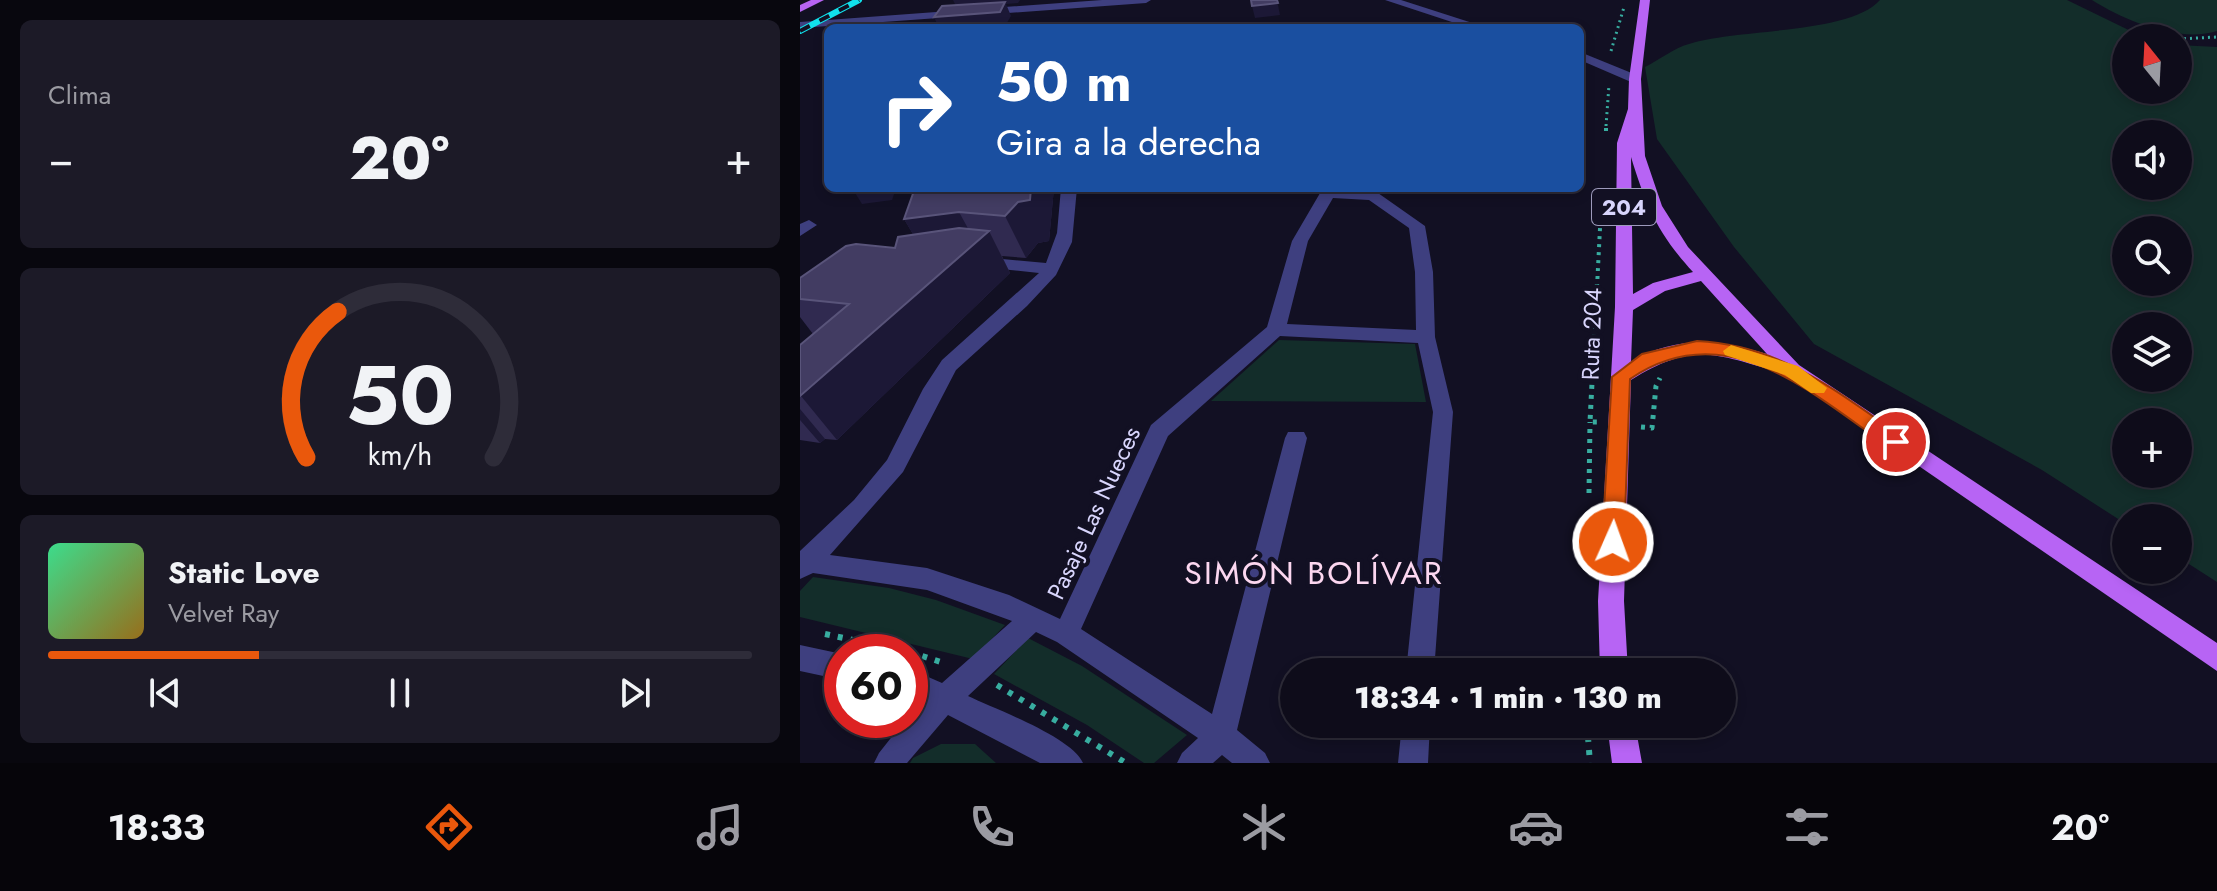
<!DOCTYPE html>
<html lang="es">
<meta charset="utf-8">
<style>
:root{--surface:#0e0c1a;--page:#1c1a27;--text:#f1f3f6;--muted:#9b9ba2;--line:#2e2c39;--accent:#ea580c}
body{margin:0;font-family:Jost,sans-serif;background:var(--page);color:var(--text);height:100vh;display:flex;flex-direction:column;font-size:30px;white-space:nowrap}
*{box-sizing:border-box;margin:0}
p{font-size:26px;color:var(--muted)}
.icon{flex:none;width:44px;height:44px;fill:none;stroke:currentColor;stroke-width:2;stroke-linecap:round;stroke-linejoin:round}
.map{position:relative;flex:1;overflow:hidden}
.drawer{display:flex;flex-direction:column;gap:20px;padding:20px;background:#08070e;width:800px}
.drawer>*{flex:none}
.hud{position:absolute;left:24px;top:24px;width:760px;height:168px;border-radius:12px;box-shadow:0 4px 12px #0003,0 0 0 2px var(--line);background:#1a4fa0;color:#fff;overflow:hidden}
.needle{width:52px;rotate:342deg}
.buttons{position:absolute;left:1312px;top:24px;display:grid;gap:16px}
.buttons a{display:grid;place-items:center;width:80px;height:80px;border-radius:50%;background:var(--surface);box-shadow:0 4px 12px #0003,0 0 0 2px var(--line);font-size:40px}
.speed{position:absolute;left:24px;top:634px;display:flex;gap:16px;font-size:40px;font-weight:700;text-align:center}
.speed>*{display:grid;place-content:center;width:104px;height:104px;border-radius:50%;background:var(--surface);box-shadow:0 4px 12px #0003,0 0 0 2px var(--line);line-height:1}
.speed .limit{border:12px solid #d22;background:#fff;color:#111}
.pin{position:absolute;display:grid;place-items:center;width:68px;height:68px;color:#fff;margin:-34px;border:4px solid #fff;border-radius:50%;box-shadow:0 2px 8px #0007}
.me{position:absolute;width:88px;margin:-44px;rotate:2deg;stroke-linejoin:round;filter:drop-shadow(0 0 6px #0008)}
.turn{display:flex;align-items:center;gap:28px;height:168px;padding:0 40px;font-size:36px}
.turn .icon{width:104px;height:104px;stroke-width:2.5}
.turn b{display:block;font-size:56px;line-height:68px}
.big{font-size:60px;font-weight:800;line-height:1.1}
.drawer .card{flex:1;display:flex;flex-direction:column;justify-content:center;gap:12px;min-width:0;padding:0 28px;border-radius:12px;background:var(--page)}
.drawer .dial{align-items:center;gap:0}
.dial svg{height:208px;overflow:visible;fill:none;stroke:var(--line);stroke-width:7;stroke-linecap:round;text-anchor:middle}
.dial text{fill:var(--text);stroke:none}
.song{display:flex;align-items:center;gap:24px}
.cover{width:96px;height:96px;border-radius:12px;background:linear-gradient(135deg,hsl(150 70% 55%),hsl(40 70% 35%))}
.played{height:8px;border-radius:4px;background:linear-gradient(90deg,var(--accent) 30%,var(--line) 30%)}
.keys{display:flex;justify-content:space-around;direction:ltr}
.heat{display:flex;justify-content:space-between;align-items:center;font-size:44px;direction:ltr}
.trip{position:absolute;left:480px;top:658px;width:456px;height:80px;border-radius:40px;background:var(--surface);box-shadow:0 4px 12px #0003,0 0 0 2px var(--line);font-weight:800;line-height:80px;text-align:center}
.tabs{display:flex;height:128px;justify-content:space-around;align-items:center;background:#06050a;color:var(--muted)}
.tabs .icon{width:56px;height:56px}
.tabs .selected{color:var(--accent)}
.tabs b{font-size:36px;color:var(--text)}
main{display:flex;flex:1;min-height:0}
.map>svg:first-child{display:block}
</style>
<main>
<section class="drawer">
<div class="card"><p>Clima</p>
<div class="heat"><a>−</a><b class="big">20°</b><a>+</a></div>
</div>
<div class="card dial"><svg viewBox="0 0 100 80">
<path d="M14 69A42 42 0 1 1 86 69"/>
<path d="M14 69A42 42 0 0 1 26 13" stroke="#ea580c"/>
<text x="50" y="56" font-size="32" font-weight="700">50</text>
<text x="50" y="72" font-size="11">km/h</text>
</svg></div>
<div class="card">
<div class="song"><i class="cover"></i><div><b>Static Love</b><p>Velvet Ray</p></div></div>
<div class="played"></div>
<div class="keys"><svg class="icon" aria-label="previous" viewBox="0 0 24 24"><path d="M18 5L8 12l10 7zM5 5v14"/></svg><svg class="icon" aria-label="pause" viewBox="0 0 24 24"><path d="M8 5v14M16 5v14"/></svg><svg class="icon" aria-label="next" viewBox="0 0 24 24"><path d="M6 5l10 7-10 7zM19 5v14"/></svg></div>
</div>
</section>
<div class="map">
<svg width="1417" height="763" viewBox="0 0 1417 763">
<rect width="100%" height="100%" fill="#121023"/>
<path fill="#132d2a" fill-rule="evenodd" d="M 1080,0 L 1267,0 L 1345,38 L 1326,38 L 1326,90 L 1378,90 L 1378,45 L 1417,47 L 1417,582 L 1378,557 L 1378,518 L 1326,518 L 1326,524 L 1242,470 L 1014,344 L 934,247 L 857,139 L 845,67 C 859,60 874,48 889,44 C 937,28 1049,35 1080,0 ZM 1326,134 L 1378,134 L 1378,186 L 1326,186 ZM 1326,230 L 1378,230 L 1378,282 L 1326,282 ZM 1378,326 L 1378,378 L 1326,378 L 1326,326 ZM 1378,422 L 1378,474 L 1326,474 L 1326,422 Z
M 1292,0 L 1417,0 L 1417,31 C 1379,43 1325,21 1292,0 Z
M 479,340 L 615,344 L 626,402 L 411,401 Z
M 13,577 L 89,588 L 136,600 L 205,625 L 173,659 L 0,617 L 0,591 Z
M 228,638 L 282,666 L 387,735 L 354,763 L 344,763 L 287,725 L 194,674 Z
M 141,744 L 175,744 L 196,763 L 110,763 L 113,758 Z"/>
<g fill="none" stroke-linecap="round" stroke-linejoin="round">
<path stroke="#38ada0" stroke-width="3" stroke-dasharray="2 4" stroke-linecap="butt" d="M 1378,39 L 1417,37
M 811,51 L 824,7
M 806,126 L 809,85"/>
<path stroke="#38ada0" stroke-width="4" stroke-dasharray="3 5" stroke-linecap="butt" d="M 806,131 L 806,124
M 797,287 L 801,209"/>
<path stroke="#38ada0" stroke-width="5" stroke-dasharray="4 6" stroke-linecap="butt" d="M 797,285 L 790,422 L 799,422
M 841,427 L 852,428 L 856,386 L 860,378
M 789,493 L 790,422"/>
<path stroke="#38ada0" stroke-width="6" stroke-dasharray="5 8" stroke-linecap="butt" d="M 25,634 L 110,652
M 110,652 L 147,664
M 197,685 L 326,763
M 787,724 L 790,763"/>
<path fill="#3e3f7f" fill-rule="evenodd" d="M 302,0 L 351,0 L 346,3 L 0,28 L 0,22 Z
M 585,0 L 601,0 L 688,28 L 670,28 Z
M 780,52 L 839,76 L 841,79 L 831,82 L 780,60 Z
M 261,188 L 277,188 L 272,242 L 256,275 L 227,306 L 156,370 L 103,472 L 30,555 L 127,568 L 209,595 L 260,619 L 351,425 L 467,327 L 492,241 L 523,188 L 578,193 L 625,226 L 633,272 L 635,337 L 653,412 L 634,672 L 606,672 L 633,412 L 618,343 L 480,336 L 368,436 L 281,629 L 412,714 L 485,438 L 488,432 L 504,432 L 507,438 L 437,730 L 465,753 L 470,763 L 432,763 L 422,755 L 413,763 L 377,763 L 382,753 L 398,738 L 257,642 L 236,632 L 168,696 C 195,709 272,737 283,763 L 240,763 L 148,715 L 107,763 L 74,763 L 79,753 L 105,720 L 110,720 L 110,714 L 122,702 L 110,696 L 110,669 L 142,683 L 212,621 L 127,590 L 13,573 L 0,579 L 0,551 L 54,500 L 87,460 L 123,389 L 142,360 L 239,273 L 181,267 L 172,262 L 181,257 L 246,263 L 257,233 ZM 533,198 L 569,200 L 609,228 L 615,272 L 616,330 L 487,324 L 508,241 Z
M 9,220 L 17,225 L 0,236 L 0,224 Z
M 0,645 L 42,654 L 42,680 L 0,671 Z
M 602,724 L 630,724 L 628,763 L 598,763 Z"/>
<path fill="#b764f4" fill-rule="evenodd" d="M 11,0 L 24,0 L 0,12 L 0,5 Z
M 840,0 L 850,0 L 841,79 L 845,156 L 862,206 L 888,247 L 999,365 L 1417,643 L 1417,671 L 985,374 C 918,355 895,340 831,380 L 824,601 L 828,672 L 800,672 L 798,601 L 815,307 L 817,143 L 828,109 L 829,79 ZM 831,157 C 846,206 858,234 893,272 L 853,283 L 833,294 ZM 901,281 L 967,354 C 919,340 876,335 831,362 L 833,310 L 865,291 Z
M 807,724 L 835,724 L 842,763 L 812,763 Z"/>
<defs>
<path id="rail" d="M 0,31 L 59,0"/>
</defs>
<use href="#rail" stroke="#11e1ec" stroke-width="6"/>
<use href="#rail" stroke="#121023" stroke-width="4" stroke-dasharray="11" stroke-linecap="butt"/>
</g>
<path fill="#302a50" d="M 115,188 L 254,188 L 249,241 L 238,243 L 226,258 L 202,256 L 210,273 L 37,440 L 25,439 L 20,443 L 0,440 L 0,345 L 13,334 L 0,317 L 0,278 L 95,248 L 113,234 L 104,219 Z"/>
<path fill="#1c1836" d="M 153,0 L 220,0 L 218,3 L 206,4 L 211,16 L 205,26 L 178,28 L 139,28 L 134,17 L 157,8 Z
M 477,0 L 480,15 L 455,18 L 452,6 Z
M 52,188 L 96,188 L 92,200 L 62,204 Z
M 231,188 L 254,188 L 249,241 L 238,243 L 226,258 L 205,216 Z
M 159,212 L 176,243 L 189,231 L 210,273 L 37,440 L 1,396 L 129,261 L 104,219 Z
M 0,409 L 25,439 L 20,443 L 0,420 Z"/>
<path fill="#423c62" stroke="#59547a" stroke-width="2" d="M 451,0 L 477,0 L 478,3 L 452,6 Z
M 205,2 L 200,12 L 134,17 L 142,6 Z
M 115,188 L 231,188 L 230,200 L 218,202 L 205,216 L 159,212 L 104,219 Z
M 159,228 L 189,231 L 0,396 L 0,345 L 49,304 L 0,299 L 0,278 L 46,246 L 56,244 L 95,248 L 98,237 Z"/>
<path fill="#ea580c" stroke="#983908" stroke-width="2" d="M 897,341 C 982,345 1035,391 1103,437 L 1106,442 L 1103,447 L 1089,447 C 1011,393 926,313 830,379 L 824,542 L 821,549 L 813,551 L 805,549 L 802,542 L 812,377 L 842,354 Z"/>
<path fill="#f59e0b" d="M 931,345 L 998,366 L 1027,388 L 1024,393 L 1011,393 L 985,375 L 925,355 L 923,351 Z"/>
<g text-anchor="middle" stroke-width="8" stroke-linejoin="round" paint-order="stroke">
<rect fill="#121023" stroke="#9d9abb" stroke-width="2" x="792" y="189" width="64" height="36" rx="6"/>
<g font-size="22" font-weight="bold" fill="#d8d5fc">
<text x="824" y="215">204</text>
</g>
<g font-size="24" fill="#d8d5fc" stroke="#121023">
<text transform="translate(792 334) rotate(-88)" y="8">Ruta 204</text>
<text transform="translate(294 513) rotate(-65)" y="8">Pasaje Las Nueces</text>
</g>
<g font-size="32" letter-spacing="2" fill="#fcd7f0" stroke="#121023">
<text x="514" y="584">SIMÓN BOLÍVAR</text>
</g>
</g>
</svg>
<div class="buttons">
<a><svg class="needle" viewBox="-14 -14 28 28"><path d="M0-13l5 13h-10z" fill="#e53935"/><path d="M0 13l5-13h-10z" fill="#9b9ba2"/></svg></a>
<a><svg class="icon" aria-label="sound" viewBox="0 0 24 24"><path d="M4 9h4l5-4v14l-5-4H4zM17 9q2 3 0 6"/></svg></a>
<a><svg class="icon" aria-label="search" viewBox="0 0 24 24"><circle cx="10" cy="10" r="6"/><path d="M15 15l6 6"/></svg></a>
<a><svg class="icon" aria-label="layers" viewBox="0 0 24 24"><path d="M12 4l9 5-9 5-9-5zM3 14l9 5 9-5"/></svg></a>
<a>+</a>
<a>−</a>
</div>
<div class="speed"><div class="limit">60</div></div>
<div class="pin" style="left:1096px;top:442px;background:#d93025"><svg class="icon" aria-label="arrive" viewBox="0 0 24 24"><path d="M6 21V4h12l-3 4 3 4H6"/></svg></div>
<svg class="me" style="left:813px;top:542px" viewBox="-20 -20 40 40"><circle r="17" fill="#ea580c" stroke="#fff" stroke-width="3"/><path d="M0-11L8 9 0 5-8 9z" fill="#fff"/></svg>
<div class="trip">18:34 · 1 min · 130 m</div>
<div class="hud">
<div class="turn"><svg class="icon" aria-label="right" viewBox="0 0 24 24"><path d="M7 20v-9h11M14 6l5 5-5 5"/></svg><div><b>50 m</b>Gira a la derecha</div></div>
</div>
</div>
</main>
<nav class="tabs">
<b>18:33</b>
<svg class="icon selected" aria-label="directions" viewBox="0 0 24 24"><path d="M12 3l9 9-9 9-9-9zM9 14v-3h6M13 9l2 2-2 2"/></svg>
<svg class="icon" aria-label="music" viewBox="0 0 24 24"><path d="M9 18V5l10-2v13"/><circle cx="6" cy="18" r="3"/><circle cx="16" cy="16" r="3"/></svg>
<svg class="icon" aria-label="phone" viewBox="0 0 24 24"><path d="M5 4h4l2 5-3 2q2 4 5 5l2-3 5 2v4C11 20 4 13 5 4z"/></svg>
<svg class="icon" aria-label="climate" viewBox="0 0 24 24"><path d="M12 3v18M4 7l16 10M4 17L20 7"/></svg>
<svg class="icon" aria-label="car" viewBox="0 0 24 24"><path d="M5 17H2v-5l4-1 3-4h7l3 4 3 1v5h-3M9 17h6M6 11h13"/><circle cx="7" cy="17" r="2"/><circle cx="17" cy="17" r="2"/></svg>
<svg class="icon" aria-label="filters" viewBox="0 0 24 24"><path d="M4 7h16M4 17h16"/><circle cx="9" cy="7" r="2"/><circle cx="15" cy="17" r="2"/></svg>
<b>20°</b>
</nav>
